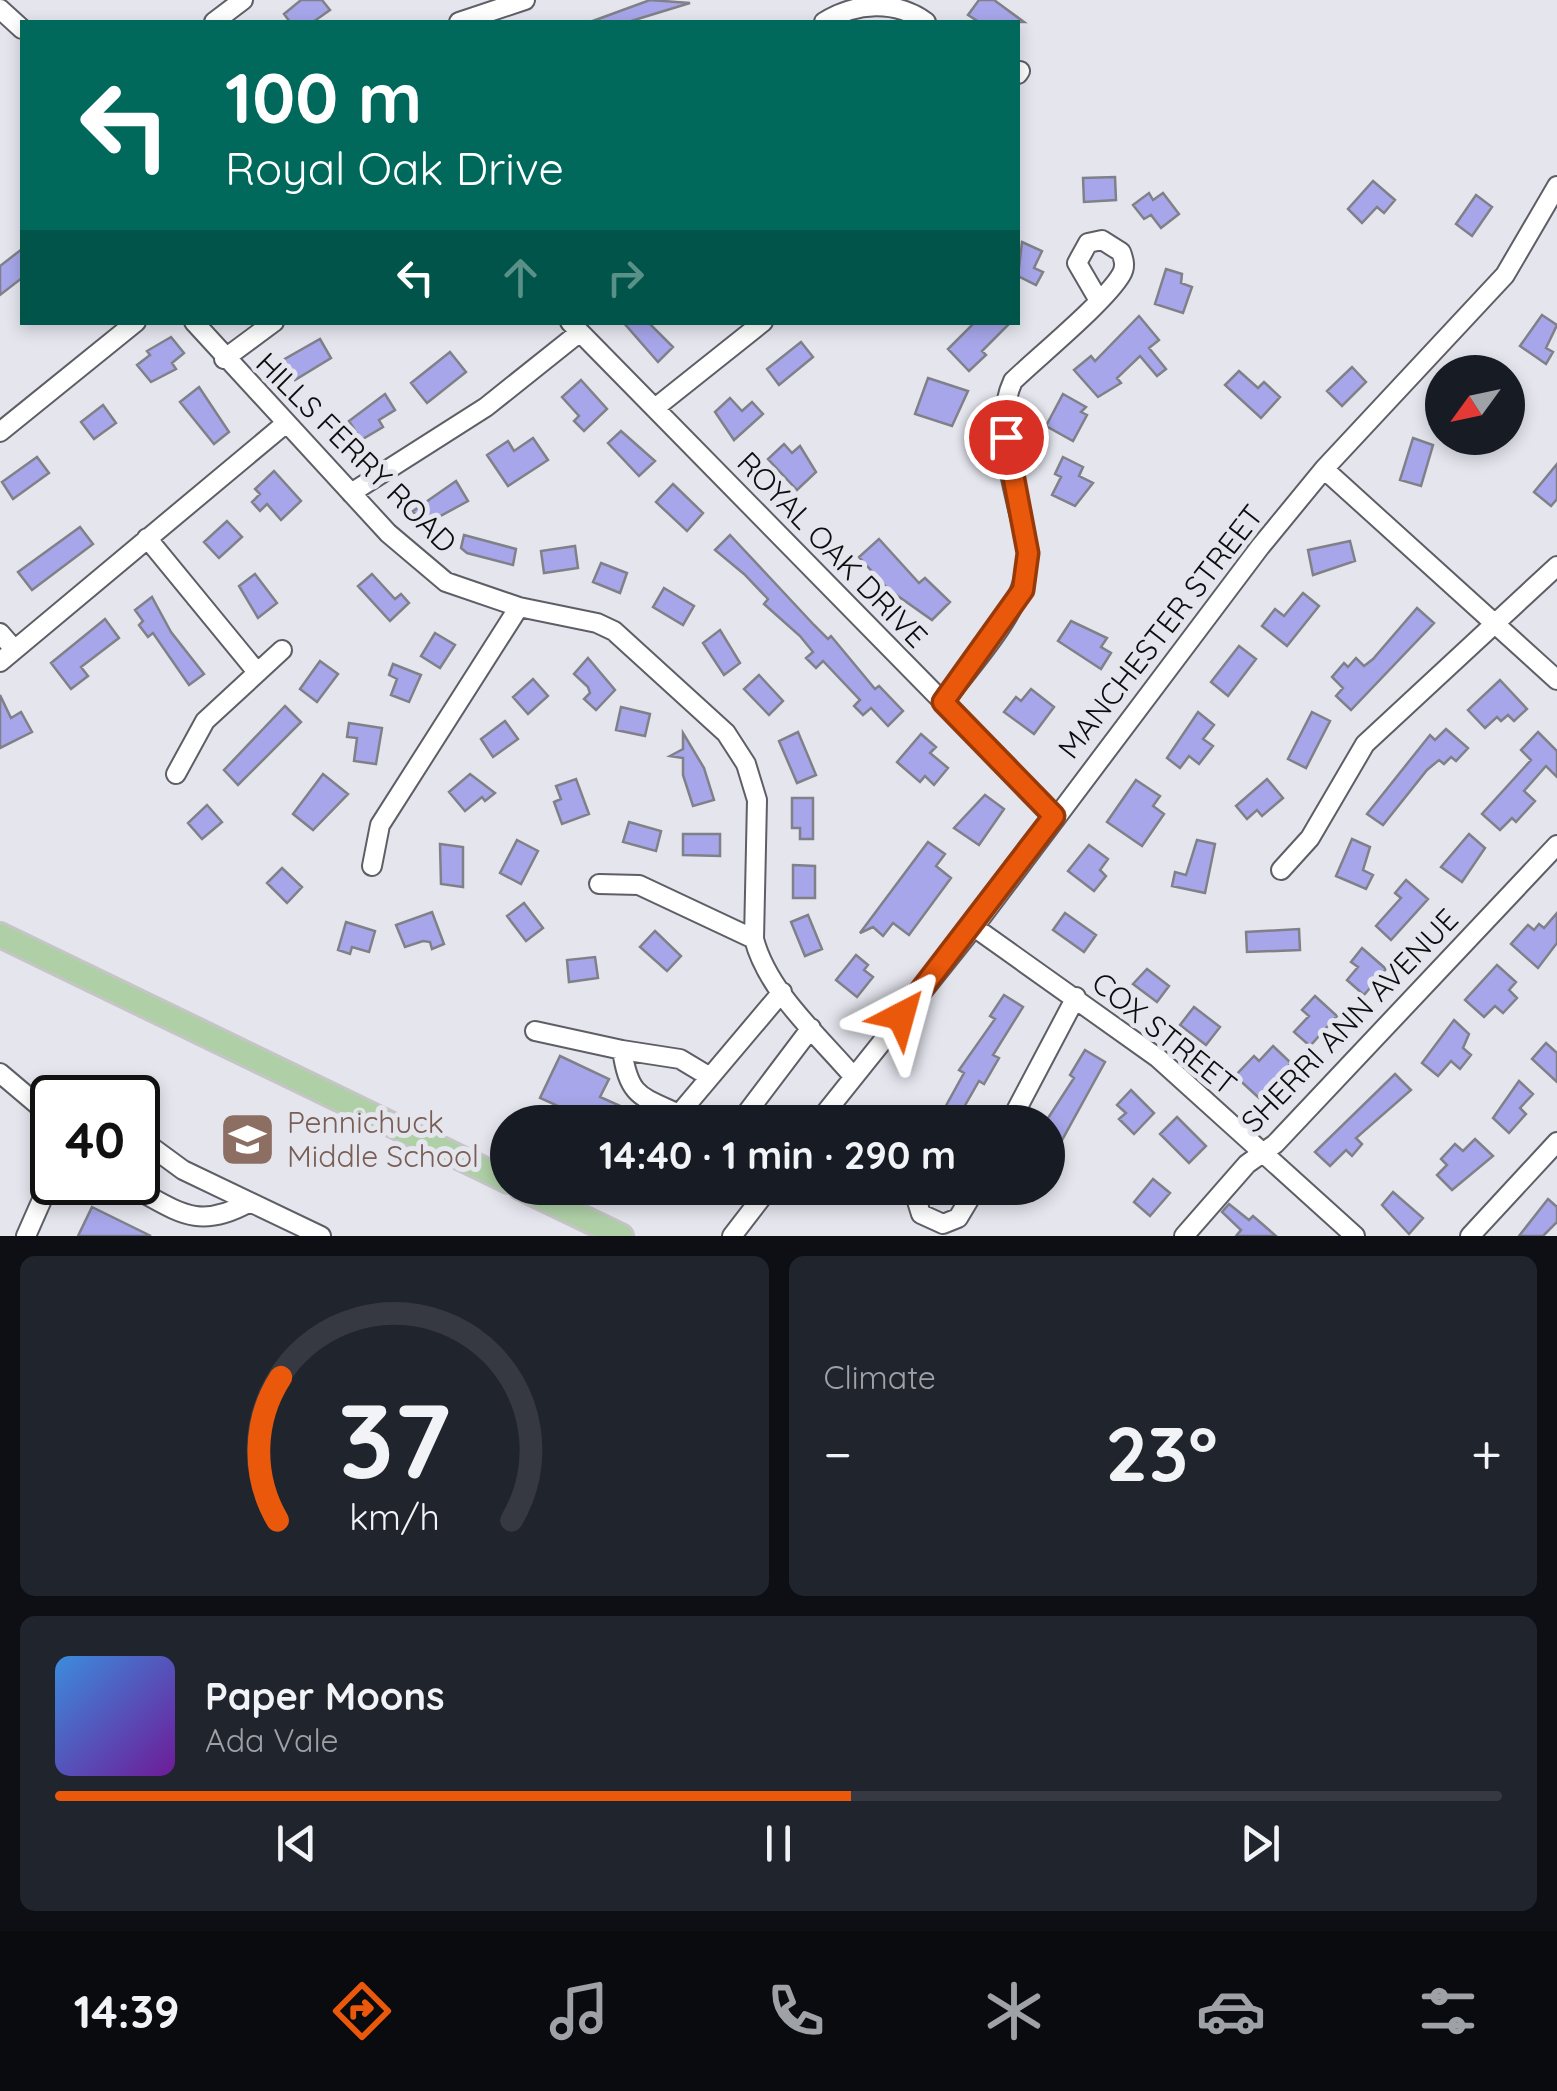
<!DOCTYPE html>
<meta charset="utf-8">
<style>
:root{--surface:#171b24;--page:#20242c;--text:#f1f3f6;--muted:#9ea1a6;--line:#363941;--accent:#ea580c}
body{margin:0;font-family:Quicksand,sans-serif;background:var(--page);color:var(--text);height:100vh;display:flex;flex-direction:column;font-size:38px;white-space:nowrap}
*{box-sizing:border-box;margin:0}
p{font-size:32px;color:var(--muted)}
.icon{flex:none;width:55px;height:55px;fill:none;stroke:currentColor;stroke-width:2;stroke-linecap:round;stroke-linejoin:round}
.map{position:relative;height:1236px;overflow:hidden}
.details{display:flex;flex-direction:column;gap:20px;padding:20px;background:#0d0f14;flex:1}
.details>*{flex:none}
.top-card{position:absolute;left:20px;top:20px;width:1000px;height:305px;border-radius:0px;box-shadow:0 5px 15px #0003;background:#00695c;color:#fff;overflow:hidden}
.needle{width:65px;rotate:237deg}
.buttons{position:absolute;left:1425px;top:355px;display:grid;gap:20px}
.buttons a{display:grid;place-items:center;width:100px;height:100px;border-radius:50%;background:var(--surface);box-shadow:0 5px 15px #0003;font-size:50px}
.speed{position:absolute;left:30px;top:1075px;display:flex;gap:20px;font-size:50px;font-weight:700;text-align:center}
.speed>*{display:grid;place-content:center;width:130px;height:130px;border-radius:50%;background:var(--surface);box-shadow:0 5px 15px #0003;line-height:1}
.speed .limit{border:5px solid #111;border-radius:15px;background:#fff;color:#111}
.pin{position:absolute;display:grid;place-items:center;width:85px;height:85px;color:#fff;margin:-42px;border:5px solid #fff;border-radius:50%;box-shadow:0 2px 10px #0007}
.me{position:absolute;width:110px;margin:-55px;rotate:39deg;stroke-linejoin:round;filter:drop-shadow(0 0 8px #0008)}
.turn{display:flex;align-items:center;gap:35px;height:210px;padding:0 40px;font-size:45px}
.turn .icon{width:130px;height:130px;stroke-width:2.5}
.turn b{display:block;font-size:70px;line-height:85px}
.lanes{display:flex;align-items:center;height:95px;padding:0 40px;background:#0003;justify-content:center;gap:50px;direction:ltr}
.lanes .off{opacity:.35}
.big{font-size:75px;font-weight:700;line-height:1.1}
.details .tile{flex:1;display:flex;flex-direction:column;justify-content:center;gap:15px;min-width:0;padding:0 35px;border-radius:15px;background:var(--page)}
.details .dial{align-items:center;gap:0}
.dial svg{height:260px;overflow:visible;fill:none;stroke:var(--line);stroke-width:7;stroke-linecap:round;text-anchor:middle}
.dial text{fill:var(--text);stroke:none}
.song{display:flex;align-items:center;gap:30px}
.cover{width:120px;height:120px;border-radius:15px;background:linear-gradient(135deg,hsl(210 70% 55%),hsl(280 70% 35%))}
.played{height:10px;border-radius:5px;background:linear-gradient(90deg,var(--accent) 55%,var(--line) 55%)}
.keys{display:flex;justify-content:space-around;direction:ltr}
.heat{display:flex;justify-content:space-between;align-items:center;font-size:55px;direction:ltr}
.details .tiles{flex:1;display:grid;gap:20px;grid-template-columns:1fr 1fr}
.tile:last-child{grid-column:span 2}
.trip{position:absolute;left:490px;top:1105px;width:575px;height:100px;border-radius:50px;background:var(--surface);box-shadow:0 5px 15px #0003;font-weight:700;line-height:100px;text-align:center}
.dock{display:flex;height:160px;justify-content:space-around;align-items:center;background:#090b0e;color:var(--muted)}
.dock .icon{width:70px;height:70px}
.dock .selected{color:var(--accent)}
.dock b{font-size:45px;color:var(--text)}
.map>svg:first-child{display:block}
</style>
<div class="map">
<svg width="1557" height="1236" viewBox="0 0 1557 1236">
<rect width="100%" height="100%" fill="#e5e5ee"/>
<path fill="#a7a6ea" stroke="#808088" stroke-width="2.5" d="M 301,0 L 322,0 L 330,10 L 313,22 L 290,22 L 284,14 Z
M 650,0 L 690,3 L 628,22 L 590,22 Z
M 979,0 L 994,0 L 1024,22 L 979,22 L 968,15 Z
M 1115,177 L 1116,200 L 1084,202 L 1083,178 Z
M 1373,181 L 1395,200 L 1384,213 L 1377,207 L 1362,223 L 1348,209 Z
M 1149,193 L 1153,200 L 1163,193 L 1179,214 L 1161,228 L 1151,215 L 1144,219 L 1133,205 Z
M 1476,195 L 1492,207 L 1472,236 L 1456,224 Z
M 1022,242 L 1042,251 L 1034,268 L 1043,272 L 1036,285 L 1018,276 Z
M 22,249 L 22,278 L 0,295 L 0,266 Z
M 1166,269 L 1182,274 L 1181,283 L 1192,287 L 1183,313 L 1155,304 Z
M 1542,315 L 1557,325 L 1546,348 L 1553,352 L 1546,364 L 1520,346 Z
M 1139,316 L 1159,340 L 1149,348 L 1166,369 L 1157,376 L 1140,356 L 1117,378 L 1121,383 L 1098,397 L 1074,370 L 1091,356 L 1095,361 Z
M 623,322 L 648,322 L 673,347 L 658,362 Z
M 975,322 L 1011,322 L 982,351 L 986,355 L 969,371 L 948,349 Z
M 171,337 L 184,353 L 172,363 L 176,369 L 151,382 L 137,365 L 150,355 L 147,351 Z
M 320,339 L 331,358 L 295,380 L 283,360 Z
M 801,342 L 813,357 L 779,385 L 767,369 Z
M 450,352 L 466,372 L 427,403 L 411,383 Z
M 1352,367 L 1366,382 L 1342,406 L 1327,391 Z
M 1239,371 L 1258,388 L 1264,382 L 1280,397 L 1261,418 L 1225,385 Z
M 928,378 L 968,391 L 952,426 L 915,414 Z
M 581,380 L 607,409 L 584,431 L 574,421 L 579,416 L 562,397 Z
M 199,387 L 229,432 L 214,444 L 180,402 Z
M 385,394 L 395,410 L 379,420 L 383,427 L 361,440 L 349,421 Z
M 1063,394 L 1086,407 L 1081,412 L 1087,415 L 1073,441 L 1046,426 Z
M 730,398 L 742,411 L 752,402 L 763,414 L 734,440 L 715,412 Z
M 103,405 L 116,423 L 94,439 L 81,422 Z
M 621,431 L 655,461 L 639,476 L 608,443 Z
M 533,438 L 548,460 L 508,486 L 487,455 L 508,441 L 514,451 Z
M 1413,438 L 1433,445 L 1421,486 L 1400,480 Z
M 784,444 L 792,453 L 800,446 L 816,472 L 797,490 L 768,459 Z
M 37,457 L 49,473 L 13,499 L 2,482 Z
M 1063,457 L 1083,467 L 1079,476 L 1093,483 L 1075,506 L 1052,495 L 1061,477 L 1055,474 Z
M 1557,464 L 1557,499 L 1551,506 L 1534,492 Z
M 274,471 L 301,501 L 281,520 L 267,504 L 260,511 L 252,502 L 260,494 L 255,489 Z
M 456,481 L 468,501 L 422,526 L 413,511 Z
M 673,484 L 703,513 L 687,531 L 656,502 Z
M 227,521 L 242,537 L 219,558 L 204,542 Z
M 80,527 L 93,544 L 32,590 L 18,572 Z
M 464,535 L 516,549 L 513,565 L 467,553 L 461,548 Z
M 730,535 L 814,625 L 828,639 L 831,636 L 875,689 L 879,686 L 903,711 L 888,726 L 871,708 L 863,715 L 854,706 L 860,700 L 823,661 L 816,668 L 806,658 L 813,652 L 800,636 L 764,604 L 768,599 L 744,574 L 715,550 Z
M 879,539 L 919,583 L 925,578 L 950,602 L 932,620 L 888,589 L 859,557 Z
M 1350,541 L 1355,561 L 1313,575 L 1308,550 Z
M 575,546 L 578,568 L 544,573 L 541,551 Z
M 601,563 L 627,573 L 620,593 L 593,582 Z
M 255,574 L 277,603 L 258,618 L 239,586 Z
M 372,574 L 395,599 L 401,594 L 409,603 L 390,621 L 358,586 Z
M 664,588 L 694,606 L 683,625 L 653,607 Z
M 1303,593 L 1319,606 L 1287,646 L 1262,626 L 1275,609 L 1284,616 Z
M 152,597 L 171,632 L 204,674 L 189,685 L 153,633 L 148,637 L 139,625 L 143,621 L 135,610 Z
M 1417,608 L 1434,623 L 1351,710 L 1336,696 L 1343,688 L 1332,677 L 1344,663 L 1348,667 L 1356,658 L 1364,666 L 1373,659 Z
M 105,619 L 119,638 L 81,667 L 88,676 L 71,689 L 51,663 Z
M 1071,621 L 1107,638 L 1101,647 L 1111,653 L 1101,669 L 1058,641 Z
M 720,630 L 740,663 L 724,675 L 703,643 Z
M 435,633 L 455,645 L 440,668 L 421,656 Z
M 1239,646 L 1256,659 L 1228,696 L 1211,682 Z
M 588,658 L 615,690 L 596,710 L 584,699 L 590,693 L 588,687 L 574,674 Z
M 320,661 L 338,674 L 317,702 L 300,689 Z
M 393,664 L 421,675 L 409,702 L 391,695 L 397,679 L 389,675 Z
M 759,675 L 783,701 L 769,715 L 744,689 Z
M 533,679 L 548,696 L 528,714 L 513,697 Z
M 1500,680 L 1527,709 L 1514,721 L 1508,715 L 1501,721 L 1497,717 L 1485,728 L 1468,710 Z
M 1031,689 L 1054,707 L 1034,734 L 1004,712 L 1016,697 L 1021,701 Z
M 0,695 L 11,718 L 21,712 L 32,732 L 0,748 Z
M 285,706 L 301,722 L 238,785 L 224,770 Z
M 621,707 L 650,714 L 645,736 L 616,730 Z
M 1198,712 L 1214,725 L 1203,739 L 1213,746 L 1199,764 L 1189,756 L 1180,768 L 1167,758 Z
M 1312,712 L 1330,721 L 1306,768 L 1288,759 Z
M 505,721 L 518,739 L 493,757 L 481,739 Z
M 349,723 L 382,728 L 376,764 L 354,761 L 357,738 L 347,737 Z
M 1446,729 L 1468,748 L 1456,761 L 1451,757 L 1444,764 L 1439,760 L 1427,770 L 1383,825 L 1367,814 L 1430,735 L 1435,740 Z
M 798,732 L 816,775 L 797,783 L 779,741 Z
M 1538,732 L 1557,751 L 1557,777 L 1546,766 L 1524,791 L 1535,801 L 1516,822 L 1512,818 L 1500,830 L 1482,814 L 1531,760 L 1521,750 Z
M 683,733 L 704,768 L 714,800 L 693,806 L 683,775 L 683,758 L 670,756 L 683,749 Z
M 921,734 L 936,747 L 930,753 L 948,768 L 934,785 L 925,776 L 920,782 L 897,762 Z
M 323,774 L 348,794 L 313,830 L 293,814 Z
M 470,774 L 495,793 L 485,801 L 482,797 L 465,811 L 449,792 Z
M 576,779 L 589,814 L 562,824 L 554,802 L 561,799 L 556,786 Z
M 1267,779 L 1283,798 L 1262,816 L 1257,810 L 1247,819 L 1236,806 Z
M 1136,780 L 1160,796 L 1153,806 L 1164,814 L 1142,846 L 1107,822 Z
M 985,795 L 1004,809 L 979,845 L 954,828 Z
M 792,798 L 813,798 L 813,839 L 800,839 L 800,828 L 792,828 Z
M 207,805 L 222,822 L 202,839 L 188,823 Z
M 629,822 L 661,831 L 656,851 L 623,842 Z
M 683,834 L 720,834 L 720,856 L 683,855 Z
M 1469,834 L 1485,848 L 1462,882 L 1441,867 Z
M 1352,839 L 1370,847 L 1363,870 L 1373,875 L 1366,889 L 1336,876 Z
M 517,840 L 538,851 L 521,884 L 500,873 Z
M 1197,840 L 1215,844 L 1205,893 L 1172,886 L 1175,872 L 1186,875 Z
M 928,842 L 945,854 L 936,866 L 951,878 L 909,935 L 893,923 L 883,936 L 873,927 L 860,933 Z
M 440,844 L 463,847 L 463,887 L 441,884 Z
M 1089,845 L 1108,859 L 1100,870 L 1106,876 L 1094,891 L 1068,871 Z
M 793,865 L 815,866 L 815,898 L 793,898 Z
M 282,868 L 302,887 L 287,903 L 267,883 Z
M 1406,880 L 1428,899 L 1391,940 L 1376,926 L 1401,898 L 1395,893 Z
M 524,903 L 543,928 L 526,941 L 507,916 Z
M 432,912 L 444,944 L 432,949 L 430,942 L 423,941 L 405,947 L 396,925 Z
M 1065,913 L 1096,935 L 1084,952 L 1053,930 Z
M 1557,913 L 1557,943 L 1538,968 L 1511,944 L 1528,925 L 1534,930 L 1539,924 L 1544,928 Z
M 808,915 L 822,949 L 805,956 L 791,922 Z
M 346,922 L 375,931 L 369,952 L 352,947 L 350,954 L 338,950 Z
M 1299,929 L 1300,950 L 1247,952 L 1246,932 Z
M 655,931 L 681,956 L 667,971 L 640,947 Z
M 1362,948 L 1386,969 L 1364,995 L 1347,980 L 1358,967 L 1351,962 Z
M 856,955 L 868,965 L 864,970 L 873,977 L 857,997 L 836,980 Z
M 595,957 L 598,978 L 569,982 L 567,960 Z
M 1497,965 L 1516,982 L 1509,990 L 1517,998 L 1503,1013 L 1495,1006 L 1484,1017 L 1465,1000 Z
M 1147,969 L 1169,986 L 1157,1002 L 1133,984 Z
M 1004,995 L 1023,1007 L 993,1055 L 999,1058 L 984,1084 L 979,1081 L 963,1109 L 968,1112 L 965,1122 L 928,1122 L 936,1107 L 943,1111 L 964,1073 L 959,1070 L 995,1019 L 990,1016 Z
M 1315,996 L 1337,1016 L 1310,1046 L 1294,1032 L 1309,1016 L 1302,1010 Z
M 1194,1007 L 1220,1027 L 1206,1045 L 1180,1025 Z
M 1454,1020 L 1469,1034 L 1463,1048 L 1471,1055 L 1460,1069 L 1451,1061 L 1438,1076 L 1422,1063 Z
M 1546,1043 L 1557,1053 L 1557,1082 L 1532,1059 Z
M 1273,1046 L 1291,1063 L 1259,1098 L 1235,1076 L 1254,1056 L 1259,1061 Z
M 1085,1050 L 1105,1062 L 1056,1151 L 1048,1147 L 1048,1118 L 1074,1078 L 1070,1075 Z
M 560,1056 L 609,1079 L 600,1097 L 656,1122 L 593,1122 L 540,1098 Z
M 1395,1074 L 1411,1090 L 1356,1138 L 1362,1144 L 1352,1156 L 1346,1150 L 1330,1166 L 1315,1152 Z
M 1519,1081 L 1533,1094 L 1520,1108 L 1526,1114 L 1509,1133 L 1493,1118 Z
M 1131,1090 L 1154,1113 L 1134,1134 L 1119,1119 L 1126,1113 L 1117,1105 Z
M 1177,1117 L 1206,1146 L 1189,1163 L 1160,1134 Z
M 1475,1139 L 1493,1156 L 1452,1190 L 1437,1175 L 1447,1165 L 1441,1159 L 1455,1144 L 1463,1151 Z
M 1153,1179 L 1170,1193 L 1150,1216 L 1134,1202 Z
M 1393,1192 L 1423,1218 L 1409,1234 L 1382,1205 Z
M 1548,1199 L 1557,1207 L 1557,1222 L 1543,1236 L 1519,1236 Z
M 1229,1204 L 1249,1220 L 1253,1216 L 1276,1236 L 1236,1236 L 1241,1230 L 1222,1212 Z
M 92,1207 L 151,1236 L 78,1236 Z"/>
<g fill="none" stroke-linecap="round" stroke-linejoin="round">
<defs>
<path id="minor" d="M 0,9 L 22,29
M 214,22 L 243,0
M 459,22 L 525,0
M 824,22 C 856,2 896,0 926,22
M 1018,74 L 1020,71
M 194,322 L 388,533 L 446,582 L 519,607 L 597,623 L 614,631 L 726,733 L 746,764 L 757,800 L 754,939 C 768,992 818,1035 853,1076
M 570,322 L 1055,816
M 224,359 L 274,322
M 655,408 L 763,322
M 0,432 L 136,322
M 1324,469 L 1557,680
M 351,493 L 486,407 L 580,332
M 147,538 L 257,672
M 0,633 L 14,649
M 0,662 L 285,424
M 943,703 C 976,658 1026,610 1028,553 C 1019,502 990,430 1013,381 C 1039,356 1105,302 1121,275 C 1126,267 1124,260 1121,252 L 1102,240 L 1088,243 L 1077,263 L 1098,299
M 176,774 L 205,721 L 282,650
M 372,866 L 380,825 L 519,607
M 1281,870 L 1310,838 L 1365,744 L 1557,566
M 599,884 L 639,885 L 754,939
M 974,927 L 1158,1058 L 1355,1236
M 535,1031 L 622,1050 C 629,1096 639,1096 679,1114 L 676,1122
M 622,1050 L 680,1059 L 710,1077
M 0,1073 L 52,1117
M 679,1114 L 782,992
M 740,1122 L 811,1028
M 818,1122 L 974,927 L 1260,547 L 1324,469 L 1505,275 L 1557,186
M 1010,1122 L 1076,997
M 138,1137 L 183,1170 L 321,1236
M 122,1182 C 174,1207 193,1233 248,1203
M 919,1188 L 916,1198 L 921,1214 L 943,1224 L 958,1218 L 976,1188
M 26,1236 L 52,1177
M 732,1236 L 769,1188
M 1184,1236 L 1247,1164 L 1275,1144 L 1557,845
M 1470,1236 L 1557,1142"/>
<path id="major" d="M 0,935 L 508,1181
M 521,1188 L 621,1236"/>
</defs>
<use href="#minor" stroke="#5e5e66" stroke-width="22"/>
<use href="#major" stroke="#c5c5c6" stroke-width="28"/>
<use href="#minor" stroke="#fff" stroke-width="18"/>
<use href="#major" stroke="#afd0a7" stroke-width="22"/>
</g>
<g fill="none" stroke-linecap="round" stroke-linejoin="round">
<defs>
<path id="route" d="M 901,1016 L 1054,816 L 943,702 L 1023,590 L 1028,553 L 1006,437"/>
</defs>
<use href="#route" stroke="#983908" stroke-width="25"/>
<use href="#route" stroke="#ea580c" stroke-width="18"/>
</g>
<defs>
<symbol id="school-square" viewBox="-11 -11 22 22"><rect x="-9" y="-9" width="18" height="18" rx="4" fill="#8d6e63" stroke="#e5e5ee"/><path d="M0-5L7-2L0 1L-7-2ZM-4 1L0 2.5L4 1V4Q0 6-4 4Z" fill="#fff"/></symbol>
</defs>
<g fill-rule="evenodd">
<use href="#school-square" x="216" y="1108" width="63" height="63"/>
</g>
<g text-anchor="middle" stroke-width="10" stroke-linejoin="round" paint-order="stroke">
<g font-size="30" fill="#0d0d10" stroke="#e5e5ee">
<text transform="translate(356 453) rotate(45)" y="10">HILLS FERRY ROAD</text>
<text transform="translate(832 550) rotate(46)" y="10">ROYAL OAK DRIVE</text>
<text transform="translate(1161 632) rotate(-52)" y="10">MANCHESTER STREET</text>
<text transform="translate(1350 1021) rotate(-46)" y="10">SHERRI ANN AVENUE</text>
<text transform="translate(1164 1034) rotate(39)" y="10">COX STREET</text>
</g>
<g font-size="30" fill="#785e54" stroke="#e5e5ee" text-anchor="start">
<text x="287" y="1133">Pennichuck<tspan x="287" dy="34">Middle School</tspan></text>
</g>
</g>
</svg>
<div class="buttons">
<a><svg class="needle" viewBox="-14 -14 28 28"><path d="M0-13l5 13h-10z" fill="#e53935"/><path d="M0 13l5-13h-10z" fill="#9ea1a6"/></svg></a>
</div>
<div class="speed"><div class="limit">40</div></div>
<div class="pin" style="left:1006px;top:437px;background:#d93025"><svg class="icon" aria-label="arrive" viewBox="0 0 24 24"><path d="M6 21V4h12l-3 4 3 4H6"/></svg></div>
<svg class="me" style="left:901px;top:1016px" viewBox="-20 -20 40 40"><path d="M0-17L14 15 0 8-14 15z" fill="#ea580c" stroke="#fff" stroke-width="4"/></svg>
<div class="trip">14:40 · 1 min · 290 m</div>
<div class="top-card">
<div class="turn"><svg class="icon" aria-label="left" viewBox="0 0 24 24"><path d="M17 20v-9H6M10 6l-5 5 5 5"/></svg><div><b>100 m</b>Royal Oak Drive</div></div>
<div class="lanes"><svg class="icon" aria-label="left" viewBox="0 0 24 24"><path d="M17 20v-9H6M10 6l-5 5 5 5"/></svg><svg class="icon off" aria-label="ahead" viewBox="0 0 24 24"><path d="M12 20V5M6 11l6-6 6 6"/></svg><svg class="icon off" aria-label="right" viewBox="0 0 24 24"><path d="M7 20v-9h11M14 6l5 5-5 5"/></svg></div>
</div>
</div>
<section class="details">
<div class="tiles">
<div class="tile dial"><svg viewBox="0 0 100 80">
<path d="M14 69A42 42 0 1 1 86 69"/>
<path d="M14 69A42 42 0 0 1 15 25" stroke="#ea580c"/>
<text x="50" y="56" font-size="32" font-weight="700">37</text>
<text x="50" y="72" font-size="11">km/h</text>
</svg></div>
<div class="tile"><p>Climate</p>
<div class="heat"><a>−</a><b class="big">23°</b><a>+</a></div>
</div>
<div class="tile">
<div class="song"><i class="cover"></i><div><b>Paper Moons</b><p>Ada Vale</p></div></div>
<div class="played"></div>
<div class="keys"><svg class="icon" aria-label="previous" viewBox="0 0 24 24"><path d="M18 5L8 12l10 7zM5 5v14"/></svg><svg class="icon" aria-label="pause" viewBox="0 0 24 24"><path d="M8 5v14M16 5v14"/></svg><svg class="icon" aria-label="next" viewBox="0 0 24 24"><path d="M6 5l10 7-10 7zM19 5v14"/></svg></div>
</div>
</div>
</section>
<nav class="dock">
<b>14:39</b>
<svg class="icon selected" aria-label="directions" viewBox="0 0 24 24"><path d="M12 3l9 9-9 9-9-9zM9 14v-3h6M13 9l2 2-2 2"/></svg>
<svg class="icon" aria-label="music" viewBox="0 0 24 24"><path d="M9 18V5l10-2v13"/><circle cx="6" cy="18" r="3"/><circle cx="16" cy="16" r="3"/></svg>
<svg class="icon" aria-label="phone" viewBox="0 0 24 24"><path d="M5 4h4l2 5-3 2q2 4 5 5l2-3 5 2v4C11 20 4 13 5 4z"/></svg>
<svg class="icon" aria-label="climate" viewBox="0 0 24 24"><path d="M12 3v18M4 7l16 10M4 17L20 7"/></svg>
<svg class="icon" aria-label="car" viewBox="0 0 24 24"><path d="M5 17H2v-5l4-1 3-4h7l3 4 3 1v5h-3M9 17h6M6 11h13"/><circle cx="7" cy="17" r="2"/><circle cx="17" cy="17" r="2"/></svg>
<svg class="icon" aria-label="filters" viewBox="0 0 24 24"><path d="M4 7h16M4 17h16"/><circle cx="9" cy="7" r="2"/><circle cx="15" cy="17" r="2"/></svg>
</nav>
